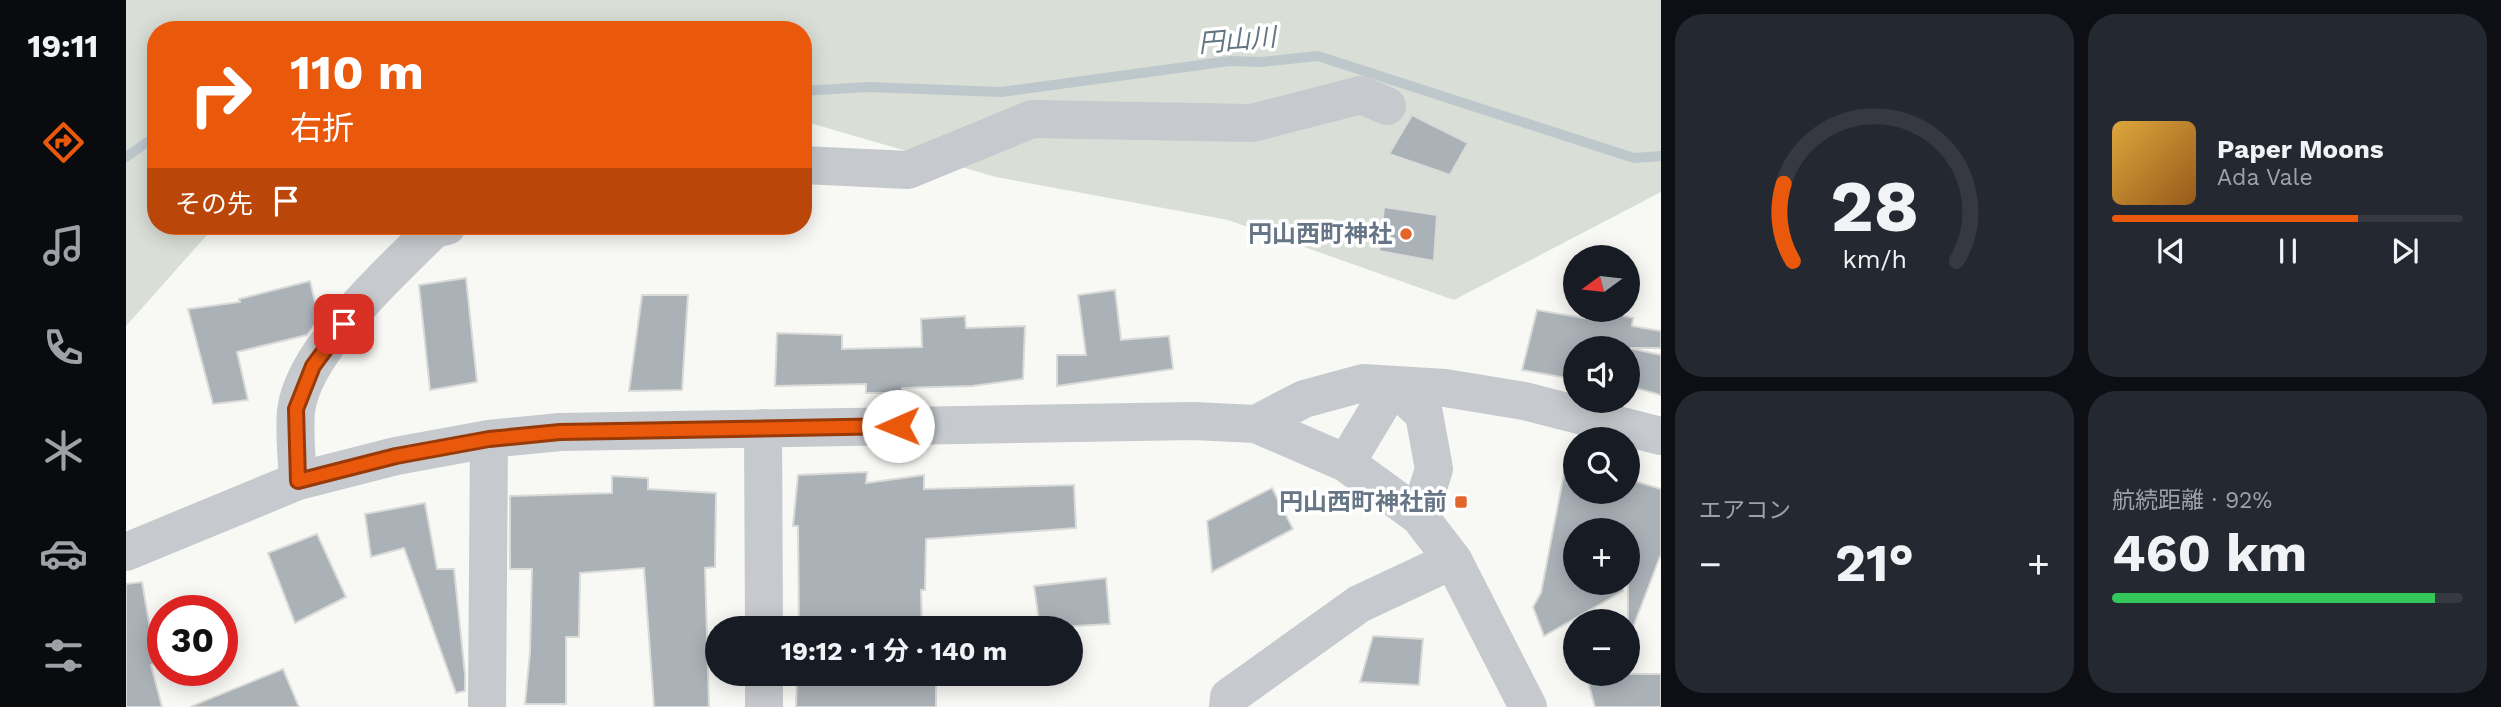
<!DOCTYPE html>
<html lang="ja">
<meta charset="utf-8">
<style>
:root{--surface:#171b24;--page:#242831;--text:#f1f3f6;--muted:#9ea1a6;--line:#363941;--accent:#ea580c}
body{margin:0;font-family:"Work Sans","Noto Sans JP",sans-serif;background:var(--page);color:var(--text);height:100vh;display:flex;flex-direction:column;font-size:26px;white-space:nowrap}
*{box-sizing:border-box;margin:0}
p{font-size:23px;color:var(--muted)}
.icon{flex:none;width:38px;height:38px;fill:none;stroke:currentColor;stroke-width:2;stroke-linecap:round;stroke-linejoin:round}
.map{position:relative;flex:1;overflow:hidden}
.details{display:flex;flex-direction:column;gap:14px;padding:14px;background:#0d0f14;width:840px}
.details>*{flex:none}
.top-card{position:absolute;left:21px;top:21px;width:665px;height:214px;border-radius:28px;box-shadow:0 4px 18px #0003;background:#ea580c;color:#fff;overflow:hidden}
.needle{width:46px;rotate:255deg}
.tools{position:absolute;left:1437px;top:245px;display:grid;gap:14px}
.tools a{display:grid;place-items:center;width:77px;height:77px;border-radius:50%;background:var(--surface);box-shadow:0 4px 18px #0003;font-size:35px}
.speed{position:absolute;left:21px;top:595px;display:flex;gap:14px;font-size:35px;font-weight:700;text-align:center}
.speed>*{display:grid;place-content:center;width:91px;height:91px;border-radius:50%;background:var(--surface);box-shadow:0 4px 18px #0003;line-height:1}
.speed .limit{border:10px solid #d22;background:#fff;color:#111}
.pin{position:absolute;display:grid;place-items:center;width:60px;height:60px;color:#fff;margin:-30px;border-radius:14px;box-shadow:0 4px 10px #0006}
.me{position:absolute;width:77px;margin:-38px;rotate:269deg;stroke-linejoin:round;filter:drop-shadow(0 0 5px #0008)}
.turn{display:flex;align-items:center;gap:24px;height:147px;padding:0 28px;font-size:32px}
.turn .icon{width:91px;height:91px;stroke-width:2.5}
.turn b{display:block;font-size:49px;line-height:60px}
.then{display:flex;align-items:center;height:66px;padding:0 28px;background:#0003;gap:14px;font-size:26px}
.big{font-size:52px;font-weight:700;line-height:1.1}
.details .tile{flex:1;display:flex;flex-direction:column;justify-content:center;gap:10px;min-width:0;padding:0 24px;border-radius:28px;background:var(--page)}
.details .dial{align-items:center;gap:0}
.dial svg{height:182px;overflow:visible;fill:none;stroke:var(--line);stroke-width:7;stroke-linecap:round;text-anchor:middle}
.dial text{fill:var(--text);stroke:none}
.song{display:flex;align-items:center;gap:21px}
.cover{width:84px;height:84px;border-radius:10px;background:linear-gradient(135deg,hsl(40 70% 55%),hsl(30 70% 35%))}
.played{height:7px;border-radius:4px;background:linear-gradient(90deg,var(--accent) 70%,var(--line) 70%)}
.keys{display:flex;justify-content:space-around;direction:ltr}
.heat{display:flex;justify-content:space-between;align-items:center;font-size:38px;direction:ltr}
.charge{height:10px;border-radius:5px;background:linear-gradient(90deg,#34c759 92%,var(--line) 0)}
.details .tiles{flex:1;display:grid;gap:14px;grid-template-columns:repeat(2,1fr)}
.trip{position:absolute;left:579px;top:616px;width:378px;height:70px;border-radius:35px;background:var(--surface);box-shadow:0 4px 18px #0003;font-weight:700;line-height:70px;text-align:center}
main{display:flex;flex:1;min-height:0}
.tabs{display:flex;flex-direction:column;width:126px;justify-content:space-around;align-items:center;background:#090b0e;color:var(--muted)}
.tabs .icon{width:49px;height:49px}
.tabs .selected{color:var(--accent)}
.tabs b{font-size:32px;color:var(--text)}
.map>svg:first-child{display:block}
</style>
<main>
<nav class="tabs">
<b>19:11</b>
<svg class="icon selected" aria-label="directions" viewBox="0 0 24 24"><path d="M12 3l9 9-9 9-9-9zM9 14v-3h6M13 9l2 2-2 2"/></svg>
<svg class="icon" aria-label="music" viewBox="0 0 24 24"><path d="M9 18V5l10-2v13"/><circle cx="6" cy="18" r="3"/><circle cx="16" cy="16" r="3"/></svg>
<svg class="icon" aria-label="phone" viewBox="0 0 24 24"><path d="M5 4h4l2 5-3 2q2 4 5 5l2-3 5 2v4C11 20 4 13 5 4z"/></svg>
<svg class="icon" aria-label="climate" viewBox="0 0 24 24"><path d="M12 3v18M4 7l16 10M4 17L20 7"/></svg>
<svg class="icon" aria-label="car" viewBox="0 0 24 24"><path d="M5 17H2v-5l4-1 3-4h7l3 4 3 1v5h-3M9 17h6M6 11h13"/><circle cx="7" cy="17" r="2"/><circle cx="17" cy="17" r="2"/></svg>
<svg class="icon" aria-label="filters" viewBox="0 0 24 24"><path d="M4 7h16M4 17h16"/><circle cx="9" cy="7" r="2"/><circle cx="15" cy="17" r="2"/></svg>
</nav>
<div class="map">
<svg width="1535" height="707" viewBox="0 0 1535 707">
<rect width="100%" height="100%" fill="#f8f8f5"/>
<path fill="#d9dfd6" d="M 0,0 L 1535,0 L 1535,192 L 1328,300 L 1102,220 L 870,177 L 677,121 L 677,30 L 30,30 L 30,226 L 89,226 L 0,326 Z"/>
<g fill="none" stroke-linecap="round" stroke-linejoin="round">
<path stroke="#bec7cc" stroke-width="10" d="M 677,91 L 742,87 L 875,92 L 1104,61 L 1135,62 L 1192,56 L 1508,158 L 1535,156
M 0,157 L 30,136"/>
</g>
<path fill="#aab2b8" stroke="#dadad8" stroke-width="2" d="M 1286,115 L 1342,143 L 1324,175 L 1263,154 Z
M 1258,207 L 1311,215 L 1308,261 L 1253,251 Z
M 340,278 L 351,382 L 304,390 L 293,285 Z
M 184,281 L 193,319 L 181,335 L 111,352 L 122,400 L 87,404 L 62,309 L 114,302 L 113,299 Z
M 989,290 L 995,340 L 1043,336 L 1047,369 L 931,386 L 931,355 L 960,355 L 952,295 Z
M 516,295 L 562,295 L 556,390 L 503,391 Z
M 1411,310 L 1470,320 L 1473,310 L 1507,318 L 1506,326 L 1535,331 L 1535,348 L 1504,348 L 1535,355 L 1535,395 L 1502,386 L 1502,348 L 1448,348 L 1441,378 L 1396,370 Z
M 839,316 L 840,328 L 899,326 L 897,379 L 846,386 L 776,388 L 776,393 L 740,393 L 740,384 L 649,386 L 651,333 L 716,335 L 716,349 L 796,347 L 795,319 Z
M 1440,463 L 1449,465 L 1449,492 L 1502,492 L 1502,479 L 1535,489 L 1535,554 L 1504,635 L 1502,634 L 1502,530 L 1449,530 L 1449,583 L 1494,583 L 1497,591 L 1418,636 L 1407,607 L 1415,593 Z
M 741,472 L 740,483 L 798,475 L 798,489 L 948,485 L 950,528 L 800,539 L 799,590 L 795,590 L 796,628 L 673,628 L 672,526 L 667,526 L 672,475 Z
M 486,476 L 522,478 L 522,489 L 590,493 L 589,567 L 579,568 L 583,707 L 528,707 L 518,568 L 454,573 L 453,637 L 440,637 L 440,704 L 399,704 L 404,652 L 406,569 L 384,569 L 384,496 L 486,493 Z
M 1146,488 L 1167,529 L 1086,572 L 1081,521 Z
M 299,503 L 311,569 L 328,569 L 339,675 L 339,691 L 330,693 L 278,548 L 245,557 L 239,514 Z
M 191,534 L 220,597 L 169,623 L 142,553 Z
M 980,578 L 984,624 L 914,628 L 908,586 Z
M 16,582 L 30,663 L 25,665 L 36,707 L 0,707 L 0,584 Z
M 1247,636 L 1297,639 L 1293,685 L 1234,682 Z
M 157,669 L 173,707 L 67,707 L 66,706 Z
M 671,674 L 810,674 L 810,707 L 670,707 Z
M 1460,674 L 1535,674 L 1535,707 L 1469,707 Z"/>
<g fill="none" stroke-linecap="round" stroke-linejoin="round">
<path stroke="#c6c9cd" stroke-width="38" d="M 677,165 L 782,170 L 906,119 L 1126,123 L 1235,95 L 1261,106
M 1267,385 L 1298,414 L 1308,469 L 1293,516
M 1130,424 L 1178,399 L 1237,383 L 1319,388 L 1398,401 L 1535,436
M 637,428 L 638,628
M 1220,463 L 1267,385
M 172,481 C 171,459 168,434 170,411 C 177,350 266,271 308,229 L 321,226
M 0,552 L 172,481 L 270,456 L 363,439 L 434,432 L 1067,421 L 1130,424 L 1220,463 L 1293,516 L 1327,560 L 1402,707
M 638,674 L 638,707
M 361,707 L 363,439
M 1102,707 L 1103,697 L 1233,604 L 1327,560"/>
</g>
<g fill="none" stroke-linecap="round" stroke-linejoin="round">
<defs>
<path id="route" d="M 218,324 L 187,366 L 170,409 L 172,481 L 270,456 L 363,439 L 434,432 L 772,426"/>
</defs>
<use href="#route" stroke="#983908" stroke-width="18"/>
<use href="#route" stroke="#ea580c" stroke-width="12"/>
</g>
<g fill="#e2662c" stroke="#fff" stroke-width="2.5">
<circle cx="1280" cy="234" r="7"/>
<rect x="1328" y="495" width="14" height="14" rx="3.5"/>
</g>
<g text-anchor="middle" stroke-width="7" stroke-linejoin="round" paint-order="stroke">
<g font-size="24" font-weight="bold" fill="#677686" stroke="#fff" text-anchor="end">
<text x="1266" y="242">円山西町神社</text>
<text x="1321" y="510">円山西町神社前</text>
</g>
<g font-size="26" font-style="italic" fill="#637782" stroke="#fff">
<text transform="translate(1111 40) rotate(-5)" y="9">円山川</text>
</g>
</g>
</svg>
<div class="tools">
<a><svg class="needle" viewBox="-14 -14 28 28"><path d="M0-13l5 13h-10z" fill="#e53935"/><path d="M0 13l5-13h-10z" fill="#9ea1a6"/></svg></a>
<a><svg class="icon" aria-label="sound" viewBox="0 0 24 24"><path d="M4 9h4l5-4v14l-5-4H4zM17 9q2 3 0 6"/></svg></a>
<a><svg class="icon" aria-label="search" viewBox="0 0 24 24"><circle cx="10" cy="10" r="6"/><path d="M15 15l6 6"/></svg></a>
<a>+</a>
<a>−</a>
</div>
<div class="speed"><div class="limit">30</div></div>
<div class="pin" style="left:218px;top:324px;background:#d93025"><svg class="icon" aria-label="arrive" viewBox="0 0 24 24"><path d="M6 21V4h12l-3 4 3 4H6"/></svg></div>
<svg class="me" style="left:772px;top:426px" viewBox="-20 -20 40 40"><circle r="19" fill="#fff"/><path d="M0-13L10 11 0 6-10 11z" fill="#ea580c"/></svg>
<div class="trip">19:12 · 1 分 · 140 m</div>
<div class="top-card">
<div class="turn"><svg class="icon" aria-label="right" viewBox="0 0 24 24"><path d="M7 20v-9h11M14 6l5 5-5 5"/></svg><div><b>110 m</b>右折</div></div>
<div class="then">その先<svg class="icon" aria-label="arrive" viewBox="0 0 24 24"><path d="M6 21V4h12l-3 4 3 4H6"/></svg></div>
</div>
</div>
<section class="details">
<div class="tiles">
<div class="tile dial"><svg viewBox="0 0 100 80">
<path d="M14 69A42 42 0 1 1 86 69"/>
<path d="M14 69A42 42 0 0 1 10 35" stroke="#ea580c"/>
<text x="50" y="56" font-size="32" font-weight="700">28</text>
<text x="50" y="72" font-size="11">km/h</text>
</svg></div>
<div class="tile">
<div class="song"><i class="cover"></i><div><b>Paper Moons</b><p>Ada Vale</p></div></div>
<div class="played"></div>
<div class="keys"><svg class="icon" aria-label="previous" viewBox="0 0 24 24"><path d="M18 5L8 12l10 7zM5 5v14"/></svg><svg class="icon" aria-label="pause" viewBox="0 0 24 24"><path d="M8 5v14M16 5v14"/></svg><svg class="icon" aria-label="next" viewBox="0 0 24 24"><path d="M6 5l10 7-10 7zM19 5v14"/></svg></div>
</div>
<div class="tile"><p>エアコン</p>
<div class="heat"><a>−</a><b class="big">21°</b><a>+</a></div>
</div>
<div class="tile"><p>航続距離 · 92%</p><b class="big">460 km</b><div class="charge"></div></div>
</div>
</section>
</main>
